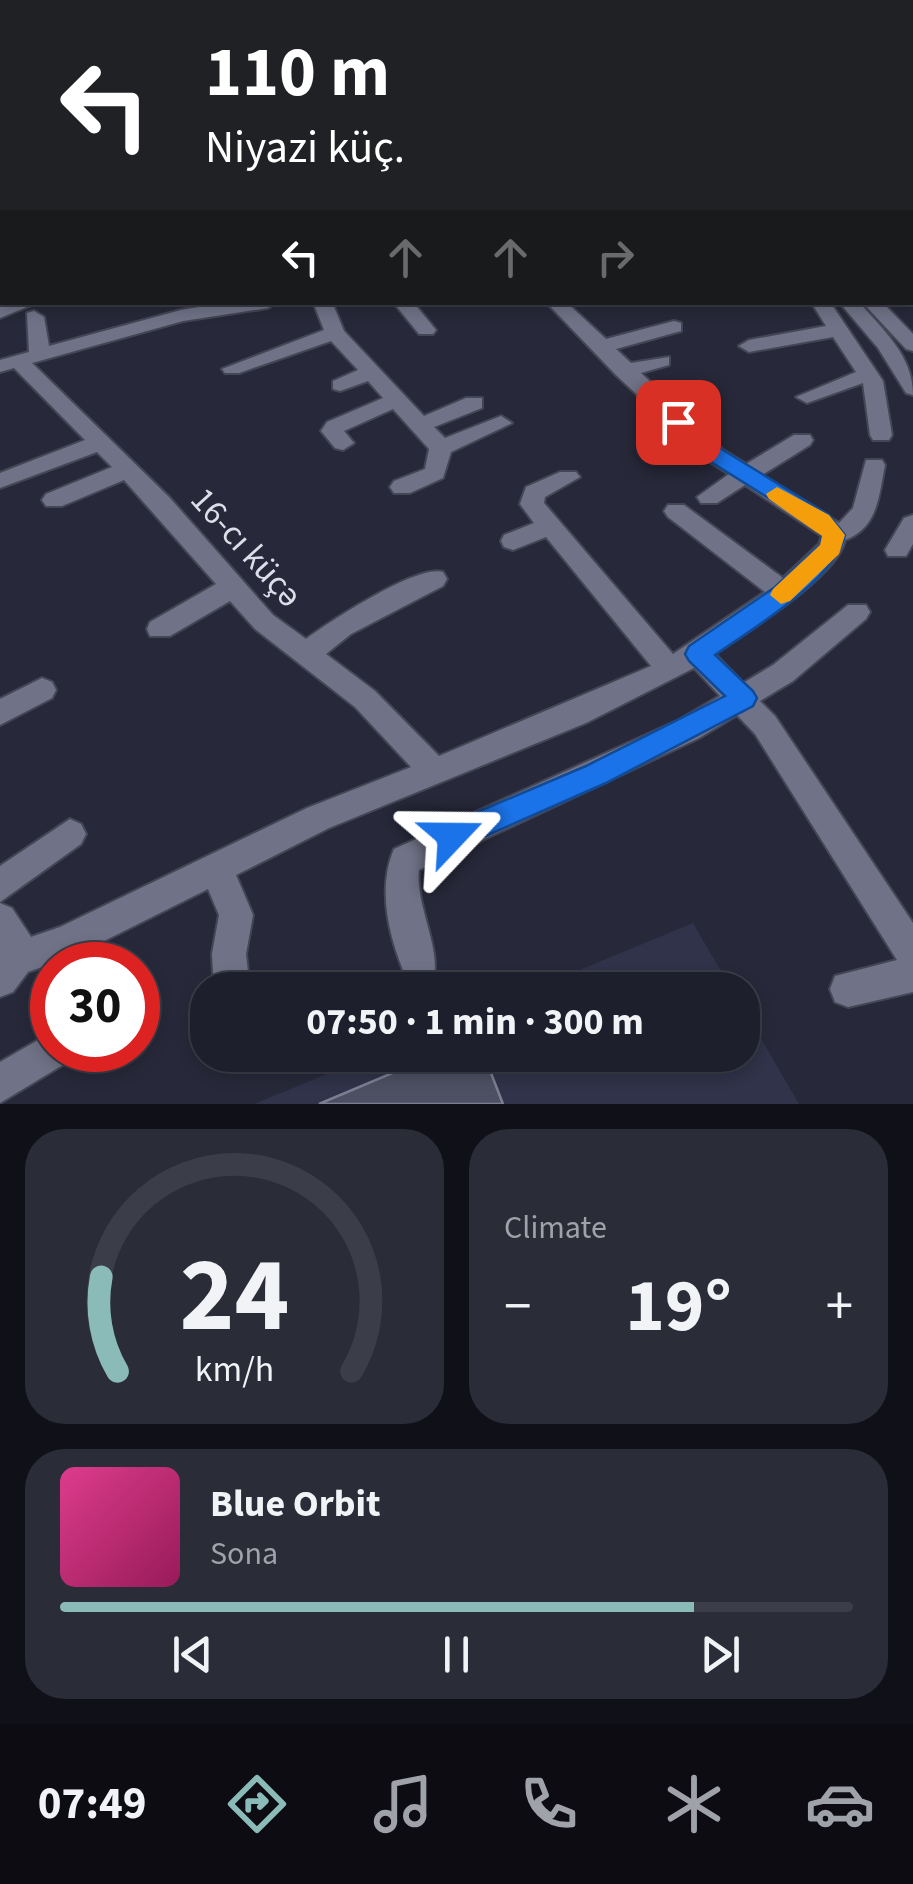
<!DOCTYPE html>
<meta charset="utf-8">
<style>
:root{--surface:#1d1f2c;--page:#2a2c38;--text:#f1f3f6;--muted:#a0a2a9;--line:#3b3d48;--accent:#8bbbb9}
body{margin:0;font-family:"Source Sans 3",sans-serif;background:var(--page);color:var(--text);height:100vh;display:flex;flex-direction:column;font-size:38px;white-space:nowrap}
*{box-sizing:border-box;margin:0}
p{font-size:32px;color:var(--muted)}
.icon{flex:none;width:55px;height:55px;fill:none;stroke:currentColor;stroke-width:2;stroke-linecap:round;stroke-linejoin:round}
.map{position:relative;height:1104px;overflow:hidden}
.sheet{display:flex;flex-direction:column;gap:25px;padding:25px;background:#101118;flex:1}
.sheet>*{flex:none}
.guide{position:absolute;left:0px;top:0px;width:915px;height:305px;box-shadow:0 5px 15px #0003,0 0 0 2px var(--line);background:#202124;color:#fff;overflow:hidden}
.speed{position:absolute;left:30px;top:942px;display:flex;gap:20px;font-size:50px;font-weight:700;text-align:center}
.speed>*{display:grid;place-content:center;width:130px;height:130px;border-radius:50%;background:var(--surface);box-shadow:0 5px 15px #0003,0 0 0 2px var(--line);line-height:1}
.speed .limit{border:15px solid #d22;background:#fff;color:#111}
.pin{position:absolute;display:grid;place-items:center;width:85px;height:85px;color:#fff;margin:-42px;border-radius:20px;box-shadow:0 5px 15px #0006}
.me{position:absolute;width:110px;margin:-55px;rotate:67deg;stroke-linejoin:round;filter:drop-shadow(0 0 8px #0008)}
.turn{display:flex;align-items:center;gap:35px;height:210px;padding:0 40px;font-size:45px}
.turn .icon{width:130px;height:130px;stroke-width:2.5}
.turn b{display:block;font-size:70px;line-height:85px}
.lanes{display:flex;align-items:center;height:95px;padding:0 40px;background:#0003;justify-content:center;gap:50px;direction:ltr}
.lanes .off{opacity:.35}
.big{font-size:75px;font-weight:700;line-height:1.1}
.sheet .card{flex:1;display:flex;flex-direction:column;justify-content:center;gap:15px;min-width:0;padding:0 35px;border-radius:40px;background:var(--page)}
.sheet .dial{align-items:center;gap:0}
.dial svg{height:260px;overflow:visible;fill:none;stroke:var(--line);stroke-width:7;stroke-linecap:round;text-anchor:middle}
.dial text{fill:var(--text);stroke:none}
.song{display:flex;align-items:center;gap:30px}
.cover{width:120px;height:120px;border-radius:15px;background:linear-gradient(135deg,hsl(330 70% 55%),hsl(330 70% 35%))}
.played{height:10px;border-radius:5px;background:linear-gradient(90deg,var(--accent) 80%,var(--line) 80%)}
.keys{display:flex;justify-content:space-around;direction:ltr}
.heat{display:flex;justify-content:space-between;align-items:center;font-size:55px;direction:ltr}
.sheet .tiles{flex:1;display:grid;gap:25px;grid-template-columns:1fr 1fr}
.card:last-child{grid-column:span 2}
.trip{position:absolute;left:190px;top:972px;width:570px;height:100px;border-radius:40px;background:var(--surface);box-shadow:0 5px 15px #0003,0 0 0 2px var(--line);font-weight:700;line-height:100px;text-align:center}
.menu{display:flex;height:160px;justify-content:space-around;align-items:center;background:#0c0c12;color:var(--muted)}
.menu .icon{width:70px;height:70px}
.menu .on{color:var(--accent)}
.menu b{font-size:45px;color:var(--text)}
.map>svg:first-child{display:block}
</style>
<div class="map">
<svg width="913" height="1104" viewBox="0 0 913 1104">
<rect width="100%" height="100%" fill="#27293a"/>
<path fill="#303349" d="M 693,923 L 732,990 L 531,990 Z
M 743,1007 L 799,1104 L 254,1104 L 373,1055 L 742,1055 Z"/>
<path fill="#4d5062" stroke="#7c7f93" stroke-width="2.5" d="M 435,1055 L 484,1055 L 503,1104 L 319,1104 Z"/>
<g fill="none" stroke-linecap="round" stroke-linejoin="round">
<defs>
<path id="minor" d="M 3,0 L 19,0 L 21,2 L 5,2 Z
M 129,0 L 145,0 L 147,2 L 131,2 Z
M 250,0 L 267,0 L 269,2 L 252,2 Z
M 300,0 L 316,0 L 318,2 L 302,2 Z
M 554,0 L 568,0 L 570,2 L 556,2 Z
M 614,0 L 628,0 L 630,2 L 616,2 Z
M 671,0 L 685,0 L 687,2 L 673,2 Z
M 735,0 L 749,0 L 751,2 L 737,2 Z
M 788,0 L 803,0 L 805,2 L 790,2 Z
M 912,24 L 913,24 L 913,32 L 912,32 Z
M 2,46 L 2,54 L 0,55 L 0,47 Z
M 912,60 L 913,60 L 913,68 L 912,68 Z
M 2,64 L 2,72 L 0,73 L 0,65 Z
M 912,95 L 913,95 L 912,104 Z
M 912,121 L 913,121 L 913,130 L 912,130 Z
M 912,142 L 913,142 L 913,152 L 912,152 Z
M 0,151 L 2,152 L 2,173 L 0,172 Z
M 912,173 L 913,173 L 913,183 L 912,183 Z
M 2,190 L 2,200 L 0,201 L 0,191 Z
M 912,199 L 913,199 L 913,209 L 912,209 Z
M 0,220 L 2,220 L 2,230 L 0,230 Z
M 912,244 L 913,244 L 913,254 L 912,254 Z
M 10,302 L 39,302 L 0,318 L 0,306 Z
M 229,302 L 277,302 L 268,308 L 183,321 L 32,363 L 169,497 L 273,615 L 306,639 C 329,622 417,564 443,572 L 447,579 L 443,586 L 351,634 L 326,654 L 375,691 L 439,756 L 651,666 L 546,537 L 513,550 L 504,547 L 501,541 L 504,535 L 534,523 L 520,504 L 526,487 L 560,472 L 576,472 L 580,477 L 545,497 L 544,503 L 673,654 L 765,592 L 668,517 L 664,511 L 668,505 L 684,505 L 783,578 L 819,544 L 822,536 L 745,485 L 717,503 L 701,503 L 697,497 L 729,474 L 707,460 L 616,375 L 546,302 L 566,302 L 606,339 L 674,321 L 681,323 L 681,331 L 616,349 L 631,363 L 669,357 L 669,365 L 641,373 L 723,450 L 746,464 L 794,435 L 810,435 L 813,440 L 810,445 L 762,475 L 839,523 L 853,508 L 866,460 L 882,460 L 885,465 C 879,495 878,528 845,540 C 837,577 746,632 715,654 L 743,683 L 773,665 L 848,605 L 866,605 L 870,612 L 866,619 L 793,681 L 760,701 L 775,716 L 913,923 L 913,992 L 848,1007 L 835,1002 L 830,989 L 835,976 L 897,960 L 755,734 L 737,715 L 699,738 L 419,870 C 415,906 444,954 432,982 L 420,988 L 408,982 C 390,941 376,891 394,849 L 679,720 L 720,696 L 694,668 L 586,723 L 329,828 L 236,875 L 253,915 L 246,954 L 250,990 L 214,990 L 212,954 L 219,915 L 208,889 L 78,954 L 28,972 L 13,992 L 0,997 L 0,903 L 12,908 L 31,937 L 60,927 L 307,808 L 411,767 L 355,707 L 255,629 L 230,601 L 170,636 L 150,636 L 147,629 L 150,622 L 216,584 L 124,480 L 62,506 L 46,506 L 42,500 L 46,494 L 112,467 L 97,452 L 0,488 L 0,473 L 85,440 L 14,368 L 0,372 L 0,360 L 29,352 L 27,313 L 34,311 L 44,317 L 49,346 L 181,310 Z
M 313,302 L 332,302 L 344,331 L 424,416 L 466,398 L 482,398 L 482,408 L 434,427 L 445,438 L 501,416 L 512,423 L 451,452 L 443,478 L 410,493 L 394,493 L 390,487 L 394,481 L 425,469 L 429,449 L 393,409 L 344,431 L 354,443 L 343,450 L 335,448 L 321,431 L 327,422 L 383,398 L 368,381 L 340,391 L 333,389 L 333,381 L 358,370 L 331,341 L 239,373 L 225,373 L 222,369 L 324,330 Z
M 393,302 L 413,302 L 436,330 L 433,334 L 419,334 Z
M 811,302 L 830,302 L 883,381 L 892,435 L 889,440 L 873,440 L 870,435 L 863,383 L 807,403 L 796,397 L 856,372 L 833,337 L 749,352 L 739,346 L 749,340 L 826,326 Z
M 839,302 L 859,302 C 884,331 913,356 913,395 L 906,393 L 878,348 Z
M 862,302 L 882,302 L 913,334 L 913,351 L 906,349 Z
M 913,515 L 913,544 L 906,556 L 888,556 L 885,550 L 904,518 Z
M 42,678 L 52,682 L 56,690 L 52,698 L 0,725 L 0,699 Z
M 70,819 L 81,824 L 86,834 L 81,844 L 0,902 L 0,866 Z
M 52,1032 L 52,1050 L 72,1050 L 66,1063 L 0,1103 L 0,1062 Z"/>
</defs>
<use href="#minor" stroke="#454655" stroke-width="4"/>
<use href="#minor" fill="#707387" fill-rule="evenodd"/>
</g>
<path fill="#1a73e8" stroke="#114b97" stroke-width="2.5" d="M 678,416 L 723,450 L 829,515 L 845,535 C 836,579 752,629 715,655 L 753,691 L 757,698 L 753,706 L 606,783 L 463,846 L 452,850 L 442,846 L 438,836 L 442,827 L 586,766 L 725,696 L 689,661 L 685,654 L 689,646 L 775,587 L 820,545 L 822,536 L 813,526 L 708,460 L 671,427 L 671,418 Z"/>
<path fill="#f59e0b" d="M 777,487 L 829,515 L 845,535 L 839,554 L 790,601 L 781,604 L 770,595 L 773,589 L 820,545 L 822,536 L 769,499 L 766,494 Z"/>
<g text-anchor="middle" stroke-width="9" stroke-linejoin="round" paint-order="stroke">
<g font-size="35" fill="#dcdee9" stroke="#27293a">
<text transform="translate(247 547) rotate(48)" y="12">16-cı küçə</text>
</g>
</g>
</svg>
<div class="speed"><div class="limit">30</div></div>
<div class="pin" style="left:678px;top:422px;background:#d93025"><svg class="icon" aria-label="arrive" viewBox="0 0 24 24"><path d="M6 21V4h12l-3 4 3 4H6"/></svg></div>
<svg class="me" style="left:452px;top:836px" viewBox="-20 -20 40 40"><path d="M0-17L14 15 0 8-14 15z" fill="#1a73e8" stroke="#fff" stroke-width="4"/></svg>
<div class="trip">07:50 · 1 min · 300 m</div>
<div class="guide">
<div class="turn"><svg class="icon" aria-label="left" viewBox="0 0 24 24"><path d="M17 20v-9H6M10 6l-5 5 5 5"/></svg><div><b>110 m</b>Niyazi küç.</div></div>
<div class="lanes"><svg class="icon" aria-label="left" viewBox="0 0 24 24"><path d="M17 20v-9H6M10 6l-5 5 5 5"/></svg><svg class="icon off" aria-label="ahead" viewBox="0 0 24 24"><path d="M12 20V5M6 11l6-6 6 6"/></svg><svg class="icon off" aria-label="ahead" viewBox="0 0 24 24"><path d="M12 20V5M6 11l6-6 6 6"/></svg><svg class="icon off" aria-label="right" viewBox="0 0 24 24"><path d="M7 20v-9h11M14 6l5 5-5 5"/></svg></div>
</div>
</div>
<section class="sheet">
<div class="tiles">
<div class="card dial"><svg viewBox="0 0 100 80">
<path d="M14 69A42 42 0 1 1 86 69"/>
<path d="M14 69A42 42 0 0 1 9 40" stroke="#8bbbb9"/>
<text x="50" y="56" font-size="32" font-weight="700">24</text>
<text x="50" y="72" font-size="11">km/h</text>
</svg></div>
<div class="card"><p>Climate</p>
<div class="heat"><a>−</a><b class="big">19°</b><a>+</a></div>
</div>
<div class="card">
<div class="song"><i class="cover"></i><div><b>Blue Orbit</b><p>Sona</p></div></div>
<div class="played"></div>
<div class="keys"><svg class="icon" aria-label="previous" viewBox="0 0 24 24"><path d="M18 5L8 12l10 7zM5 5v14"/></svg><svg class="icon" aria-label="pause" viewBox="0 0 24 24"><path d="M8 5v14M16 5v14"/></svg><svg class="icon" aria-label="next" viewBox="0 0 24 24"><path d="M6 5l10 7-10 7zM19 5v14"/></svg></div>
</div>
</div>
</section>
<nav class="menu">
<b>07:49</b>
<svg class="icon on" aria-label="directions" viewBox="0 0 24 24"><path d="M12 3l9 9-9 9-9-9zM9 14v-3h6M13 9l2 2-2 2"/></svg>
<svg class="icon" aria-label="music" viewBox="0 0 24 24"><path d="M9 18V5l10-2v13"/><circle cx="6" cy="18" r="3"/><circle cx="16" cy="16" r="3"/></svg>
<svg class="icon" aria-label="phone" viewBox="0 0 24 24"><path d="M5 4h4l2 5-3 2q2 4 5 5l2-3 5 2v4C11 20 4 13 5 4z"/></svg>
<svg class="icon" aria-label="climate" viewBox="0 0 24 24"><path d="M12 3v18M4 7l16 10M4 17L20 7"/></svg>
<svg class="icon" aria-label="car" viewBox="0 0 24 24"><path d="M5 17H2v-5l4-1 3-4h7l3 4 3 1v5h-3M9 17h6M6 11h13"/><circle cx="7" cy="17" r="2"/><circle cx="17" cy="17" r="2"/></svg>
</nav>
